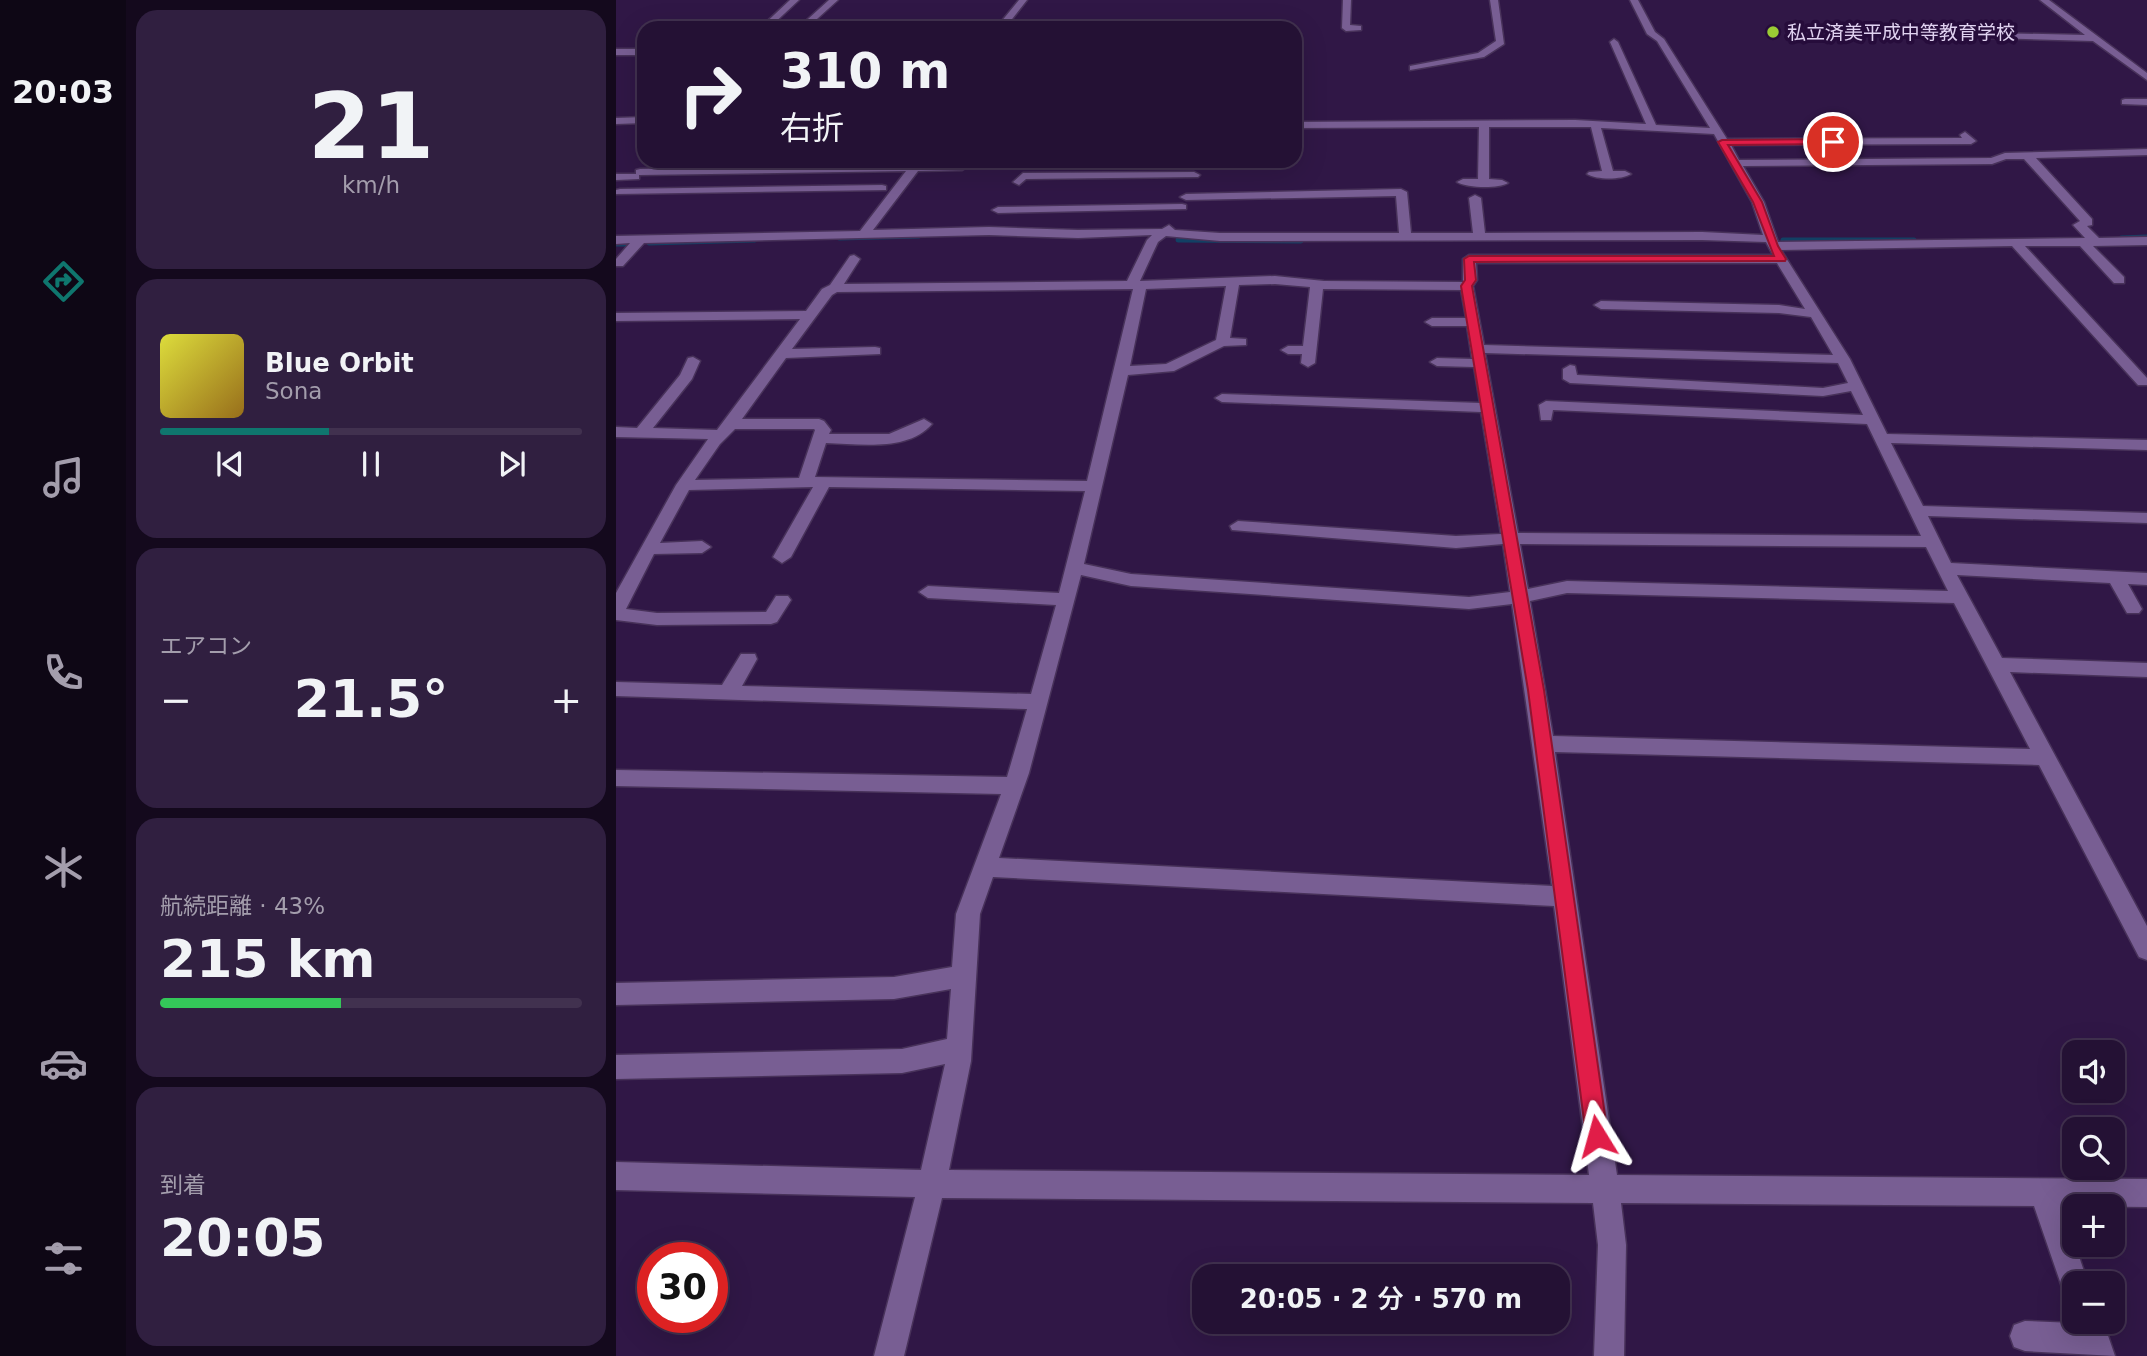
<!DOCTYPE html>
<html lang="ja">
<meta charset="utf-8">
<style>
:root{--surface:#241134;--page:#301f40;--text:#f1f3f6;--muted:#a39dac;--line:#41314f;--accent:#0f766e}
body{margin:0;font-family:"DejaVu Sans","Noto Sans JP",sans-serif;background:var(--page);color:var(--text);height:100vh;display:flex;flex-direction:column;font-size:26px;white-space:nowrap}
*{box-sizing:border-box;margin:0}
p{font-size:23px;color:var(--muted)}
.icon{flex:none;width:38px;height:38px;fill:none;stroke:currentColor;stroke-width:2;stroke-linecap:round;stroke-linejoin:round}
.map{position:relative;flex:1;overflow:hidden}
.drawer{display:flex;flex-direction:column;gap:10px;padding:10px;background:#14091d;width:490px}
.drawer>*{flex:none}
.top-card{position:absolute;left:21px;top:21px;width:665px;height:147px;border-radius:21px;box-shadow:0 7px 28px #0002,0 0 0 2px var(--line);background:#241134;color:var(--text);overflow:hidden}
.controls{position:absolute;left:1446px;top:1040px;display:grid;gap:14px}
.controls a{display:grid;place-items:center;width:63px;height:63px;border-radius:14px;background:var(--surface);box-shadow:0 7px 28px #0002,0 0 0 2px var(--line);font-size:35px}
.speed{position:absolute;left:21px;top:1242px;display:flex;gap:14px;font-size:35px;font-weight:700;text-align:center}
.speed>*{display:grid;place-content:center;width:91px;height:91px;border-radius:50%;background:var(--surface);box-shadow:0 7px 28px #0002,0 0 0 2px var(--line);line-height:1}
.speed .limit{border:10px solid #d22;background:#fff;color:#111}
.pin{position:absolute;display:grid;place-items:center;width:60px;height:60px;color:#fff;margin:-30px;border:4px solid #fff;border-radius:50%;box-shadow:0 2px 7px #0007}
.me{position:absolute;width:77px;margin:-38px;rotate:352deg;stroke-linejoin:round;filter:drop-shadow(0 0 5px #0008)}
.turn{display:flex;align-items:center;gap:24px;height:147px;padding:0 28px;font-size:32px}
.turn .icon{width:91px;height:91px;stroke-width:2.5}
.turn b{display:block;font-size:49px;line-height:60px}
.big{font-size:52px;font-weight:600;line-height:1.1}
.drawer .widget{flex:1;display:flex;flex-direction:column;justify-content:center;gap:10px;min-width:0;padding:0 24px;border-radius:21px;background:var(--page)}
.drawer .dial{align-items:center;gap:0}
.dial b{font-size:91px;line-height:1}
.song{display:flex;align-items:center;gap:21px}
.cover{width:84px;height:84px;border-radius:10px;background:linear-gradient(135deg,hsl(60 70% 55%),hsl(40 70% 35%))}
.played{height:7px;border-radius:4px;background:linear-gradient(90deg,var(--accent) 40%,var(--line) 40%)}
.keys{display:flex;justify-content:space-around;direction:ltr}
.heat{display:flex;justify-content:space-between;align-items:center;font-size:38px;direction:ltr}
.charge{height:10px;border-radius:5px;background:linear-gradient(90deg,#34c759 43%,var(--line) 0)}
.trip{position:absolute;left:576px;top:1264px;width:378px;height:70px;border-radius:21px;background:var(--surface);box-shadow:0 7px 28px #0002,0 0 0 2px var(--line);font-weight:600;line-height:70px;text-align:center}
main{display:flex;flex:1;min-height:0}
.tabs{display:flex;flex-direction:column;width:126px;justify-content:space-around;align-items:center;background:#0e0715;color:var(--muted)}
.tabs .icon{width:49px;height:49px}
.tabs .on{color:var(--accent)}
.tabs b{font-size:32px;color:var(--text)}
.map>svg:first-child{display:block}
</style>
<main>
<nav class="tabs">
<b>20:03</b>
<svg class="icon on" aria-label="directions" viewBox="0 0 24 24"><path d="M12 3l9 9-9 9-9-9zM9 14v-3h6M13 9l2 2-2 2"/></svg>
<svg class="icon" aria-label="music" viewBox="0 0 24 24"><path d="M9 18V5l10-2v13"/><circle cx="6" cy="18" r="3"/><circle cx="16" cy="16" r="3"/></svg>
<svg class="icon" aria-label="phone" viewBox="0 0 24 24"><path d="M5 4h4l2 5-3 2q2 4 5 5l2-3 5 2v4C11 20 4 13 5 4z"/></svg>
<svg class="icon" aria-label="climate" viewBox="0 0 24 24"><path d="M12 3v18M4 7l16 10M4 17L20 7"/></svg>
<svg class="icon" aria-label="car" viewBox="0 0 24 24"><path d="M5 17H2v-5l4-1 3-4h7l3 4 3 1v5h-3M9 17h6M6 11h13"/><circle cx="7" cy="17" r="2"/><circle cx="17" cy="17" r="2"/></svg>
<svg class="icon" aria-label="filters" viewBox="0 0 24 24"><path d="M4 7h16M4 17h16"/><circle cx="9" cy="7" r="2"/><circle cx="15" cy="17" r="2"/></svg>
</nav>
<section class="drawer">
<div class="widget dial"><b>21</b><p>km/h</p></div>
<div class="widget">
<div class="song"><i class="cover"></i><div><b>Blue Orbit</b><p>Sona</p></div></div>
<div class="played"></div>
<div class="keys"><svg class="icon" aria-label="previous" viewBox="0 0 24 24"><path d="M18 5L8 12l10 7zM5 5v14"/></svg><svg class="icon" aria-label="pause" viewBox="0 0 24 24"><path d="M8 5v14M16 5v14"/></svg><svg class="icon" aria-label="next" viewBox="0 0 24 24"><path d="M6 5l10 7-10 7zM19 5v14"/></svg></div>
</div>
<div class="widget"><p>エアコン</p>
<div class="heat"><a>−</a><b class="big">21.5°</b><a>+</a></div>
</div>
<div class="widget"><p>航続距離 · 43%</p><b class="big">215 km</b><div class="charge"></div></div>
<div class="widget"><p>到着</p><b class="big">20:05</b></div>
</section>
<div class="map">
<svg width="1531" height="1356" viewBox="0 0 1531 1356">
<rect width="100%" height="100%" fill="#301746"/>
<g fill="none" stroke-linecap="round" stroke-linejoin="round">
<path stroke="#124064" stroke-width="5" d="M 223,238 L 303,236
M 1505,238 L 1531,237
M 562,240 L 685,241
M 1167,240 L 1298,240
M 33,243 L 139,240
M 0,244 L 10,244"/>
<defs>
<path id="minor" d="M 174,0 L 183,0 L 153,28 L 144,28 Z
M 213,0 L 222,0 L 191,28 L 182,28 Z
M 403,0 L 411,0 L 389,28 L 380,28 Z
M 727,0 L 735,0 L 734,25 L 745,26 L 745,30 L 730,31 L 726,28 Z
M 1014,0 L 1022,0 L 1039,32 L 1048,39 L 1111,139 L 1346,138 L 1344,135 L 1349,132 L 1360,141 L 1355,144 L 1115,145 L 1123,160 L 1375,158 L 1389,153 L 1531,149 L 1531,155 L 1420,158 L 1476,219 L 1476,225 L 1471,226 L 1483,238 L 1531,237 L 1531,245 L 1477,246 L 1508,277 L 1508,283 L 1498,283 L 1464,246 L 1409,246 L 1531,378 L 1531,385 L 1522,385 L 1396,246 L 1165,250 L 1234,359 L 1271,434 L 1531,440 L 1531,450 L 1275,443 L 1307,506 L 1531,513 L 1531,523 L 1312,516 L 1335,563 L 1531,573 L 1531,585 L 1512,584 L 1526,609 L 1523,613 L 1511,613 L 1494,583 L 1341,575 L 1386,658 L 1531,663 L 1531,677 L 1394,672 L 1531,926 L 1531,960 L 1523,957 L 1423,765 L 939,752 L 1001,1175 L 1531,1179 L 1531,1207 L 1446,1206 L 1472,1283 L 1458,1283 L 1458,1297 L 1448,1293 L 1418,1206 L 1005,1203 L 1010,1245 L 1008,1356 L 978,1356 L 982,1245 L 977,1203 L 326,1198 L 288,1356 L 258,1356 L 299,1197 L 0,1190 L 0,1162 L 305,1170 L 329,1064 L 286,1073 L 0,1079 L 0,1055 L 286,1049 L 331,1039 L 335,989 L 278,999 L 0,1005 L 0,983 L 278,977 L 336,967 L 340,914 L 385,794 L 0,786 L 0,770 L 391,777 L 411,709 L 0,696 L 0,682 L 106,685 L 125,654 L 139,654 L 141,659 L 126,686 L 415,694 L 440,605 L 312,598 L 303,592 L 312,586 L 443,593 L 469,491 L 213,487 L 175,557 L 166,563 L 157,557 L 197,487 L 73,490 L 44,543 L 86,541 L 95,547 L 86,553 L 38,554 L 10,609 L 41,613 L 150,612 L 160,596 L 172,596 L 175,600 L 161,622 L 155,624 L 41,625 L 0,620 L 0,593 L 60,485 L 92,439 L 0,437 L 0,427 L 21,428 L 64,375 L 72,358 L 77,357 L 84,361 L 76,379 L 37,428 L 101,430 L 184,319 L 0,321 L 0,313 L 190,311 L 206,289 L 214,285 L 234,256 L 238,255 L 244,259 L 228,284 L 511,281 L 531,240 L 536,235 L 462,238 L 373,235 L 28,243 L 7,266 L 0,266 L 0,259 L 14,243 L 0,244 L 0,236 L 244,231 L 290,171 L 23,175 L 23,179 L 0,180 L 0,174 L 20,174 L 20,170 L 24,169 L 346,164 L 351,167 L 346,170 L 302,171 L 257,230 L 373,227 L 462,230 L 546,229 L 553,225 L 559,230 L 604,233 L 783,233 L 780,196 L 570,200 L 564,197 L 570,194 L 785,189 L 791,192 L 795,233 L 857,233 L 853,198 L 859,195 L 865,198 L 869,233 L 1086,232 L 1147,235 L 1136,202 L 1098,134 L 985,128 L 997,171 L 1009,171 L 1015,174 C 1005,180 981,180 971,174 L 973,172 L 986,171 L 975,127 L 873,127 L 873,179 L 886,180 L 892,183 C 882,189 851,188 841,182 L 847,179 L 862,179 L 863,127 L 679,128 L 679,122 L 959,120 L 1030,124 L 994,42 L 998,39 L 1002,42 L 1040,125 L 1094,128 L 1041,41 L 1031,34 ZM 1390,159 L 1408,159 L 1464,221 L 1457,225 L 1469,238 L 1162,242 L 1148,202 L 1127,166 L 1376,164 ZM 550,236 L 604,241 L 1086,240 L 1150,242 L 1157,255 L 853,255 L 847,259 L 847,282 L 708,281 L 659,276 L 524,281 L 542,242 ZM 860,263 L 1161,263 L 1189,309 L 1163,305 L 985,301 L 978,305 L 985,309 L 1163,313 L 1195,317 L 1217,355 L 868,345 L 857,286 L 861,280 ZM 659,284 L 694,287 L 687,346 L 672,346 L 665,350 L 672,354 L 686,354 L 685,363 L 692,367 L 699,363 L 707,289 L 845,290 L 850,318 L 816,318 L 809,322 L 816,326 L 851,326 L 856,359 L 821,358 L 814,362 L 821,366 L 858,367 L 864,403 L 606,394 L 599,398 L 606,402 L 865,412 L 885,534 L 840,536 L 622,521 L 614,526 L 616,530 L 840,548 L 887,544 L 894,592 L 853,597 L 515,574 L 468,564 L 512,375 L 558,371 L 608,346 L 630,345 L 630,339 L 614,338 L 623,285 ZM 610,286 L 600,340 L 550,364 L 514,366 L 530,289 ZM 517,289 L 471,481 L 199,477 L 210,443 C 243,444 292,452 316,424 L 308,419 L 273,434 L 213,434 L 215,430 L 208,421 L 203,419 L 126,419 L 170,358 L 264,354 L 264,348 L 259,347 L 176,349 L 216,295 L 221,292 ZM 869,353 L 1222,363 L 1232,383 L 1207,388 L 961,375 L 959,366 L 954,365 L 947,369 L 947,379 L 954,383 L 1207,396 L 1235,391 L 1247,415 L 930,401 L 923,405 L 925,420 L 935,420 L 937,410 L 1251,424 L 1305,536 L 902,533 ZM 119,429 L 198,429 L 199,430 L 183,478 L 79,480 L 104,444 ZM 904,544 L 1310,547 L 1332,591 L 951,581 L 912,589 ZM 465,575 L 515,586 L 853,609 L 896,604 L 936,886 L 383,858 L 413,773 ZM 951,593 L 1338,603 L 1414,749 L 937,736 L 914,601 ZM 377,877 L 938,906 L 973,1175 L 333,1170 L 355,1061 L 364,914 Z
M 1424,0 L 1433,0 L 1531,73 L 1531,80 L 1477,41 L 1375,38 L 1374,36 L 1378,33 L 1469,35 Z
M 0,49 L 28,49 L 28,55 L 0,55 Z
M 1509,99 L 1531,99 L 1531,105 L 1506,104 L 1506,100 Z
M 28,117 L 28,123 L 0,124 L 0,118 Z
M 578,172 L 584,175 L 582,177 L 410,179 L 403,185 L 397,182 L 407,173 Z
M 266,185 L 270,186 L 270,190 L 0,194 L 0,190 L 4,189 Z
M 566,204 L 570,205 L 570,209 L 382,213 L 376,210 L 382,207 Z
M 1458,1320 L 1487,1321 L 1499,1356 L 1409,1351 L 1398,1347 L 1394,1336 L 1398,1325 L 1409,1321 L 1458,1323 Z"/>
<path id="tertiary" d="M 874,0 L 882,0 L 888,44 L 868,57 L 794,70 L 794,66 L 862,53 L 880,41 Z"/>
</defs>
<use href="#minor" stroke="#48325a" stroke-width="3"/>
<use href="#tertiary" stroke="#48325a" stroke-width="3"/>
<use href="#minor" fill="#785e93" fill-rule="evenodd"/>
<use href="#tertiary" fill="#785e93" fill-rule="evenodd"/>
</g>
<path fill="#e11d48" stroke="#92132f" stroke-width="2" d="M 1217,139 L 1220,144 L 1112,145 L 1146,202 L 1162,246 L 1170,259 L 1169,261 L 858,262 L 860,280 L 856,286 L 928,690 L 992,1136 L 989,1144 L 981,1147 L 973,1144 L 970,1136 L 912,690 L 845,286 L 849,280 L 848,259 L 853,256 L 1158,256 L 1137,202 L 1102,142 L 1106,140 Z"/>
<circle fill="#9acb34" stroke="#260c3b" stroke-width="2.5" cx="1157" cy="32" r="7"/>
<g text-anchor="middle" stroke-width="7" stroke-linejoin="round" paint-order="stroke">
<g font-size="19" fill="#e0d2f0" stroke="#260c3b" text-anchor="start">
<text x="1171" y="39">私立済美平成中等教育学校</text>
</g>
</g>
</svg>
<div class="controls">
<a><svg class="icon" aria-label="sound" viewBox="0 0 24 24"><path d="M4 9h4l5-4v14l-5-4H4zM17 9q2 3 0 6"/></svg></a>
<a><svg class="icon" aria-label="search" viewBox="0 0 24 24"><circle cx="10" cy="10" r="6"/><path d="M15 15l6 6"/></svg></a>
<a>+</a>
<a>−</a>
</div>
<div class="speed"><div class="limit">30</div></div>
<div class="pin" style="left:1217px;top:142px;background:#d93025"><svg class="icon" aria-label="arrive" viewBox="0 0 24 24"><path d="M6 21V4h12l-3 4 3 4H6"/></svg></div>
<svg class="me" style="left:981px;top:1136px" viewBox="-20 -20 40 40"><path d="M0-17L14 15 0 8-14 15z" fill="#e11d48" stroke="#fff" stroke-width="4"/></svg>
<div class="trip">20:05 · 2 分 · 570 m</div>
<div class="top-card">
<div class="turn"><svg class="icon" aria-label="right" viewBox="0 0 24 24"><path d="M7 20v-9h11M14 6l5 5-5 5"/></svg><div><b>310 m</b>右折</div></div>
</div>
</div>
</main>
